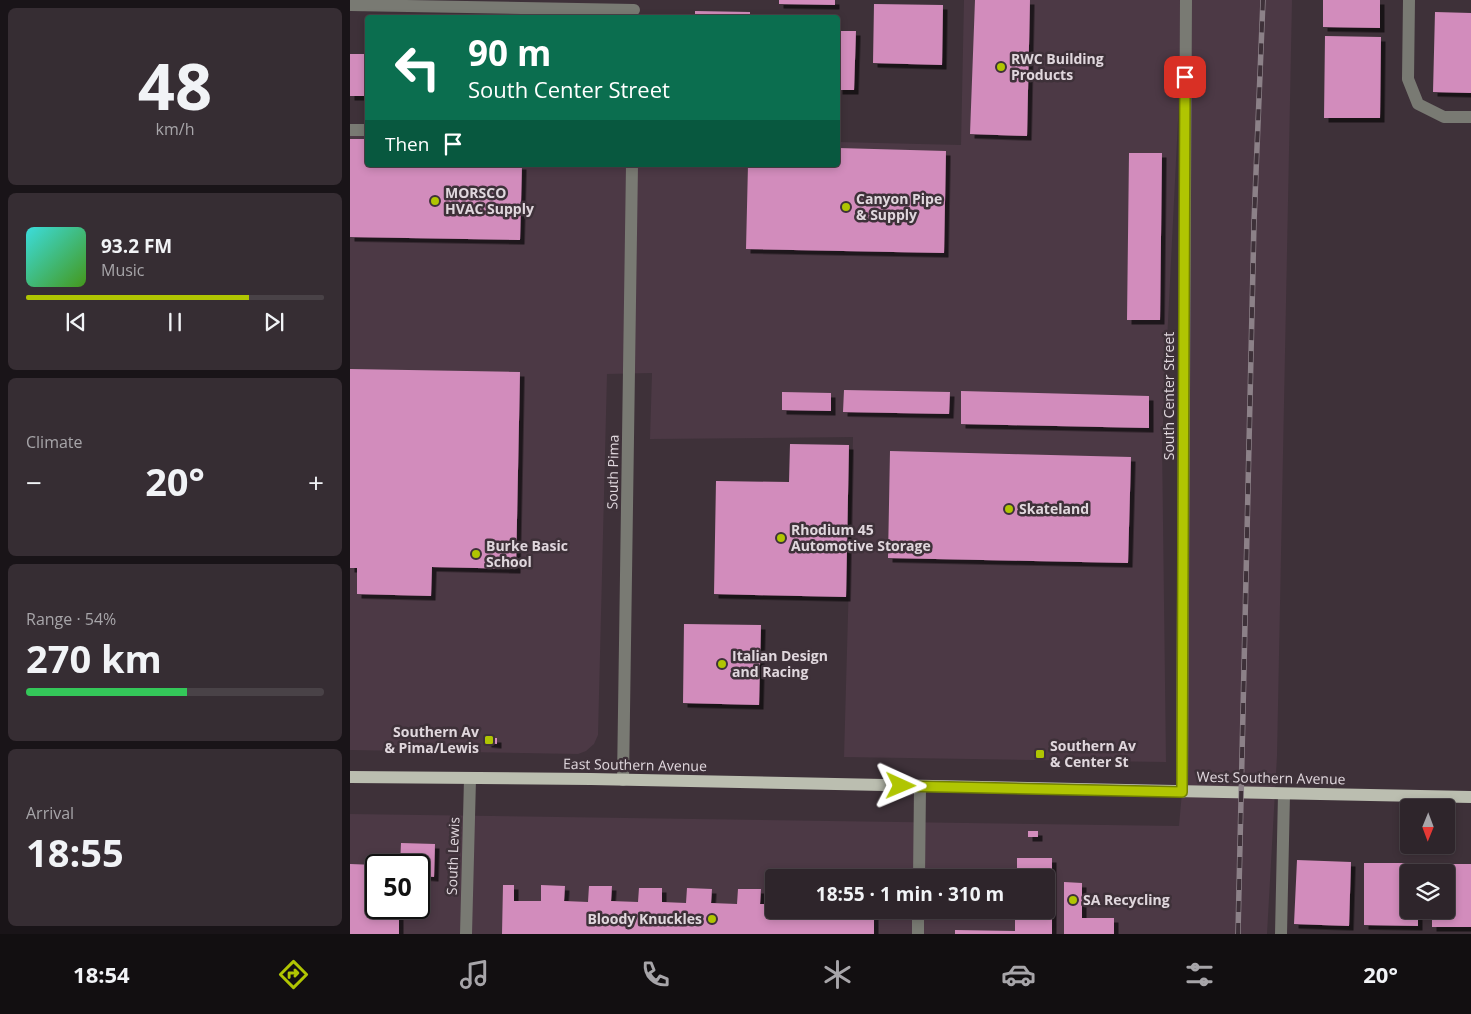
<!DOCTYPE html>
<meta charset="utf-8">
<style>
:root{--surface:#2e252b;--page:#362d33;--text:#f1f3f6;--muted:#a7a5a9;--line:#494247;--accent:#b0c502}
body{margin:0;font-family:"Open Sans",sans-serif;background:var(--page);color:var(--text);height:100vh;display:flex;flex-direction:column;font-size:19px;white-space:nowrap}
*{box-sizing:border-box;margin:0}
p{font-size:16px;color:var(--muted)}
.icon{flex:none;width:28px;height:28px;fill:none;stroke:currentColor;stroke-width:2;stroke-linecap:round;stroke-linejoin:round}
.map{position:relative;flex:1;overflow:hidden}
.side{display:flex;flex-direction:column;gap:8px;padding:8px;background:#191418;width:350px}
.side>*{flex:none}
.hud{position:absolute;left:15px;top:15px;width:475px;height:152px;border-radius:5px;box-shadow:0 2px 8px #0003,0 0 0 1px var(--line);background:#0b6e4f;color:#fff;overflow:hidden}
.needle{width:32px;rotate:181deg}
.tools{position:absolute;left:1050px;top:799px;display:grid;gap:10px}
.tools a{display:grid;place-items:center;width:55px;height:55px;border-radius:5px;background:var(--surface);box-shadow:0 2px 8px #0003,0 0 0 1px var(--line);font-size:25px}
.speed{position:absolute;left:15px;top:854px;display:flex;gap:10px;font-size:25px;font-weight:700;text-align:center}
.speed>*{display:grid;place-content:center;width:65px;height:65px;border-radius:50%;background:var(--surface);box-shadow:0 2px 8px #0003,0 0 0 1px var(--line);line-height:1}
.speed .limit{border:2px solid #111;border-radius:8px;background:#fff;color:#111}
.pin{position:absolute;display:grid;place-items:center;width:42px;height:42px;color:#fff;margin:-21px;border-radius:10px;box-shadow:0 2px 8px #0006}
.me{position:absolute;width:55px;margin:-28px;rotate:91deg;stroke-linejoin:round;filter:drop-shadow(0 0 4px #0008)}
.turn{display:flex;align-items:center;gap:18px;height:105px;padding:0 20px;font-size:22px}
.turn .icon{width:65px;height:65px;stroke-width:2.5}
.turn b{display:block;font-size:35px;line-height:42px}
.then{display:flex;align-items:center;height:48px;padding:0 20px;background:#0003;gap:10px;font-size:19px}
.big{font-size:38px;font-weight:700;line-height:1.1}
.side .card{flex:1;display:flex;flex-direction:column;justify-content:center;gap:8px;min-width:0;padding:0 18px;border-radius:8px;background:var(--page)}
.side .dial{align-items:center;gap:0}
.dial b{font-size:65px;line-height:1}
.song{display:flex;align-items:center;gap:15px}
.cover{width:60px;height:60px;border-radius:8px;background:linear-gradient(135deg,hsl(180 70% 55%),hsl(100 70% 35%))}
.played{height:5px;border-radius:2px;background:linear-gradient(90deg,var(--accent) 75%,var(--line) 75%)}
.keys{display:flex;justify-content:space-around;direction:ltr}
.heat{display:flex;justify-content:space-between;align-items:center;font-size:28px;direction:ltr}
.charge{height:8px;border-radius:4px;background:linear-gradient(90deg,#34c759 54%,var(--line) 0)}
.trip{position:absolute;left:415px;top:869px;width:290px;height:50px;border-radius:5px;background:var(--surface);box-shadow:0 2px 8px #0003,0 0 0 1px var(--line);font-weight:700;line-height:50px;text-align:center}
.tab-bar{display:flex;height:80px;justify-content:space-around;align-items:center;background:#120f11;color:var(--muted)}
.tab-bar .icon{width:35px;height:35px}
.tab-bar .on{color:var(--accent)}
.tab-bar b{font-size:22px;color:var(--text)}
main{display:flex;flex:1;min-height:0}
.map>svg:first-child{display:block}
</style>
<main>
<section class="side">
<div class="card dial"><b>48</b><p>km/h</p></div>
<div class="card">
<div class="song"><i class="cover"></i><div><b>93.2 FM</b><p>Music</p></div></div>
<div class="played"></div>
<div class="keys"><svg class="icon" aria-label="previous" viewBox="0 0 24 24"><path d="M18 5L8 12l10 7zM5 5v14"/></svg><svg class="icon" aria-label="pause" viewBox="0 0 24 24"><path d="M8 5v14M16 5v14"/></svg><svg class="icon" aria-label="next" viewBox="0 0 24 24"><path d="M6 5l10 7-10 7zM19 5v14"/></svg></div>
</div>
<div class="card"><p>Climate</p>
<div class="heat"><a>−</a><b class="big">20°</b><a>+</a></div>
</div>
<div class="card"><p>Range · 54%</p><b class="big">270 km</b><div class="charge"></div></div>
<div class="card"><p>Arrival</p><b class="big">18:55</b></div>
</section>
<div class="map">
<svg width="1121" height="934" viewBox="0 0 1121 934">
<defs>
<filter id="shadow"><feDropShadow dx="4.5" dy="4.5" stdDeviation="0" flood-color="#0009"/></filter>
</defs>
<rect width="100%" height="100%" fill="#3e3139"/>
<path fill="#4c3945" fill-rule="evenodd" d="M 614,0 L 834,0 L 812,442 L 816,762 L 494,757 L 503,437 L 300,439 L 302,373 L 257,374 L 248,735 L 244,744 L 236,751 L 228,754 L 0,750 L 0,136 L 17,136 L 18,165 L 488,165 L 488,142 L 611,145 Z
M 842,0 L 942,0 L 927,756 L 917,934 L 0,934 L 0,814 L 829,826 L 832,792 ZM 26,865 L 69,865 L 69,908 L 26,908 ZM 424,878 L 696,878 L 696,910 L 424,910 Z"/>
<path fill="#d28cbc" filter="url(#shadow)" d="M 429,0 L 485,0 L 485,5 L 429,4 Z
M 625,0 L 680,0 L 677,136 L 620,134 Z
M 973,0 L 1030,0 L 1030,28 L 973,27 Z
M 524,4 L 593,5 L 592,65 L 523,63 Z
M 345,11 L 400,12 L 400,18 L 345,18 Z
M 1085,12 L 1121,13 L 1121,93 L 1083,92 Z
M 488,31 L 506,31 L 504,90 L 488,90 Z
M 975,36 L 1031,37 L 1030,118 L 974,118 Z
M 0,54 L 18,54 L 18,96 L 0,96 Z
M 0,139 L 18,139 L 18,165 L 172,165 L 170,240 L 0,237 Z
M 488,148 L 596,151 L 594,253 L 396,249 L 398,165 L 488,165 Z
M 779,153 L 812,153 L 810,320 L 777,320 Z
M 0,369 L 170,372 L 166,569 L 82,567 L 81,596 L 7,594 L 7,568 L 0,568 Z
M 494,390 L 600,392 L 599,414 L 493,412 Z
M 611,391 L 799,396 L 799,428 L 611,424 Z
M 432,392 L 481,393 L 481,411 L 432,410 Z
M 440,444 L 499,445 L 496,597 L 364,594 L 366,481 L 439,482 Z
M 540,451 L 781,457 L 778,563 L 538,558 Z
M 334,624 L 411,625 L 409,705 L 333,703 Z
M 136,738 L 147,738 L 147,744 L 137,743 Z
M 678,831 L 688,831 L 688,837 L 678,837 Z
M 51,843 L 85,844 L 84,877 L 73,876 L 73,882 L 69,882 L 69,865 L 50,865 Z
M 667,858 L 702,858 L 702,934 L 605,934 L 605,930 L 665,931 L 665,910 L 696,910 L 696,878 L 667,878 Z
M 947,860 L 1001,862 L 999,926 L 944,924 Z
M 1014,863 L 1068,863 L 1068,872 L 1059,872 L 1059,910 L 1068,910 L 1068,926 L 1014,925 Z
M 0,864 L 26,865 L 26,908 L 49,908 L 49,934 L 0,934 Z
M 1082,864 L 1121,864 L 1121,927 L 1082,927 L 1082,910 L 1096,910 L 1096,872 L 1082,872 Z
M 714,882 L 732,883 L 732,918 L 764,918 L 764,934 L 714,934 Z
M 153,885 L 164,885 L 164,901 L 191,901 L 191,885 L 215,886 L 214,901 L 238,902 L 239,886 L 262,886 L 261,901 L 288,902 L 289,888 L 312,888 L 312,902 L 336,903 L 337,888 L 362,889 L 361,903 L 387,904 L 388,889 L 411,889 L 410,904 L 424,904 L 424,910 L 524,910 L 524,934 L 152,934 Z"/>
<g fill="none" stroke-linecap="round" stroke-linejoin="round">
<path stroke="#797a73" stroke-width="12" d="M 1059,0 L 1058,79 L 1068,104 L 1094,117 L 1121,117
M 0,5 L 284,10
M 0,130 L 18,130
M 273,780 L 282,165
M 832,792 L 836,0
M 569,878 L 570,787
M 116,934 L 120,779
M 568,934 L 568,910
M 931,934 L 934,794"/>
<path stroke="#bbbeb0" stroke-width="12" d="M 0,777 L 241,779 L 1121,797"/>
<defs>
<path id="rail" d="M 888,934 L 904,222 L 913,0"/>
</defs>
<use href="#rail" stroke="#8c8188" stroke-width="5.5"/>
<use href="#rail" stroke="#3e3139" stroke-width="4" stroke-dasharray="11" stroke-linecap="butt"/>
</g>
<g fill="none" stroke-linecap="round" stroke-linejoin="round">
<defs>
<path id="route" d="M 551,786 L 832,792 L 835,77"/>
</defs>
<use href="#route" stroke="#728001" stroke-width="12"/>
<use href="#route" stroke="#b0c502" stroke-width="9"/>
</g>
<g fill="#b0c502" stroke="#3e3139" stroke-width="2">
<circle cx="651" cy="67" r="5"/>
<circle cx="85" cy="201" r="5"/>
<circle cx="496" cy="207" r="5"/>
<circle cx="659" cy="509" r="5"/>
<circle cx="431" cy="538" r="5"/>
<circle cx="126" cy="554" r="5"/>
<circle cx="372" cy="664" r="5"/>
<rect x="134" y="735" width="10" height="10" rx="2.5"/>
<rect x="685" y="749" width="10" height="10" rx="2.5"/>
<circle cx="723" cy="900" r="5"/>
<circle cx="362" cy="919" r="5"/>
</g>
<g text-anchor="middle" stroke-width="5" stroke-linejoin="round" paint-order="stroke">
<g font-size="14" font-weight="bold" fill="#e0d7dd" stroke="#3e3139" text-anchor="start">
<text x="661" y="64">RWC Building<tspan x="661" dy="16">Products</tspan></text>
<text x="95" y="198">MORSCO<tspan x="95" dy="16">HVAC Supply</tspan></text>
<text x="506" y="204">Canyon Pipe<tspan x="506" dy="16">&amp; Supply</tspan></text>
<text x="669" y="514">Skateland</text>
<text x="441" y="535">Rhodium 45<tspan x="441" dy="16">Automotive Storage</tspan></text>
<text x="136" y="551">Burke Basic<tspan x="136" dy="16">School</tspan></text>
<text x="382" y="661">Italian Design<tspan x="382" dy="16">and Racing</tspan></text>
<text x="129" y="737" text-anchor="end">Southern Av<tspan x="129" dy="16">&amp; Pima/Lewis</tspan></text>
<text x="700" y="751">Southern Av<tspan x="700" dy="16">&amp; Center St</tspan></text>
<text x="733" y="905">SA Recycling</text>
<text x="352" y="924" text-anchor="end">Bloody Knuckles</text>
</g>
<g font-size="14" fill="#e0d7dd" stroke="#3e3139">
<text transform="translate(819 396) rotate(-90)" y="5">South Center Street</text>
<text transform="translate(263 472) rotate(-89)" y="5">South Pima</text>
<text transform="translate(285 765) rotate(1)" y="5">East Southern Avenue</text>
<text transform="translate(921 778) rotate(1)" y="5">West Southern Avenue</text>
<text transform="translate(103 856) rotate(-88)" y="5">South Lewis</text>
</g>
</g>
</svg>
<div class="tools">
<a><svg class="needle" viewBox="-14 -14 28 28"><path d="M0-13l5 13h-10z" fill="#e53935"/><path d="M0 13l5-13h-10z" fill="#a7a5a9"/></svg></a>
<a><svg class="icon" aria-label="layers" viewBox="0 0 24 24"><path d="M12 4l9 5-9 5-9-5zM3 14l9 5 9-5"/></svg></a>
</div>
<div class="speed"><div class="limit">50</div></div>
<div class="pin" style="left:835px;top:77px;background:#d93025"><svg class="icon" aria-label="arrive" viewBox="0 0 24 24"><path d="M6 21V4h12l-3 4 3 4H6"/></svg></div>
<svg class="me" style="left:551px;top:786px" viewBox="-20 -20 40 40"><path d="M0-17L14 15 0 8-14 15z" fill="#b0c502" stroke="#fff" stroke-width="4"/></svg>
<div class="trip">18:55 · 1 min · 310 m</div>
<div class="hud">
<div class="turn"><svg class="icon" aria-label="left" viewBox="0 0 24 24"><path d="M17 20v-9H6M10 6l-5 5 5 5"/></svg><div><b>90 m</b>South Center Street</div></div>
<div class="then">Then<svg class="icon" aria-label="arrive" viewBox="0 0 24 24"><path d="M6 21V4h12l-3 4 3 4H6"/></svg></div>
</div>
</div>
</main>
<nav class="tab-bar">
<b>18:54</b>
<svg class="icon on" aria-label="directions" viewBox="0 0 24 24"><path d="M12 3l9 9-9 9-9-9zM9 14v-3h6M13 9l2 2-2 2"/></svg>
<svg class="icon" aria-label="music" viewBox="0 0 24 24"><path d="M9 18V5l10-2v13"/><circle cx="6" cy="18" r="3"/><circle cx="16" cy="16" r="3"/></svg>
<svg class="icon" aria-label="phone" viewBox="0 0 24 24"><path d="M5 4h4l2 5-3 2q2 4 5 5l2-3 5 2v4C11 20 4 13 5 4z"/></svg>
<svg class="icon" aria-label="climate" viewBox="0 0 24 24"><path d="M12 3v18M4 7l16 10M4 17L20 7"/></svg>
<svg class="icon" aria-label="car" viewBox="0 0 24 24"><path d="M5 17H2v-5l4-1 3-4h7l3 4 3 1v5h-3M9 17h6M6 11h13"/><circle cx="7" cy="17" r="2"/><circle cx="17" cy="17" r="2"/></svg>
<svg class="icon" aria-label="filters" viewBox="0 0 24 24"><path d="M4 7h16M4 17h16"/><circle cx="9" cy="7" r="2"/><circle cx="15" cy="17" r="2"/></svg>
<b>20°</b>
</nav>
